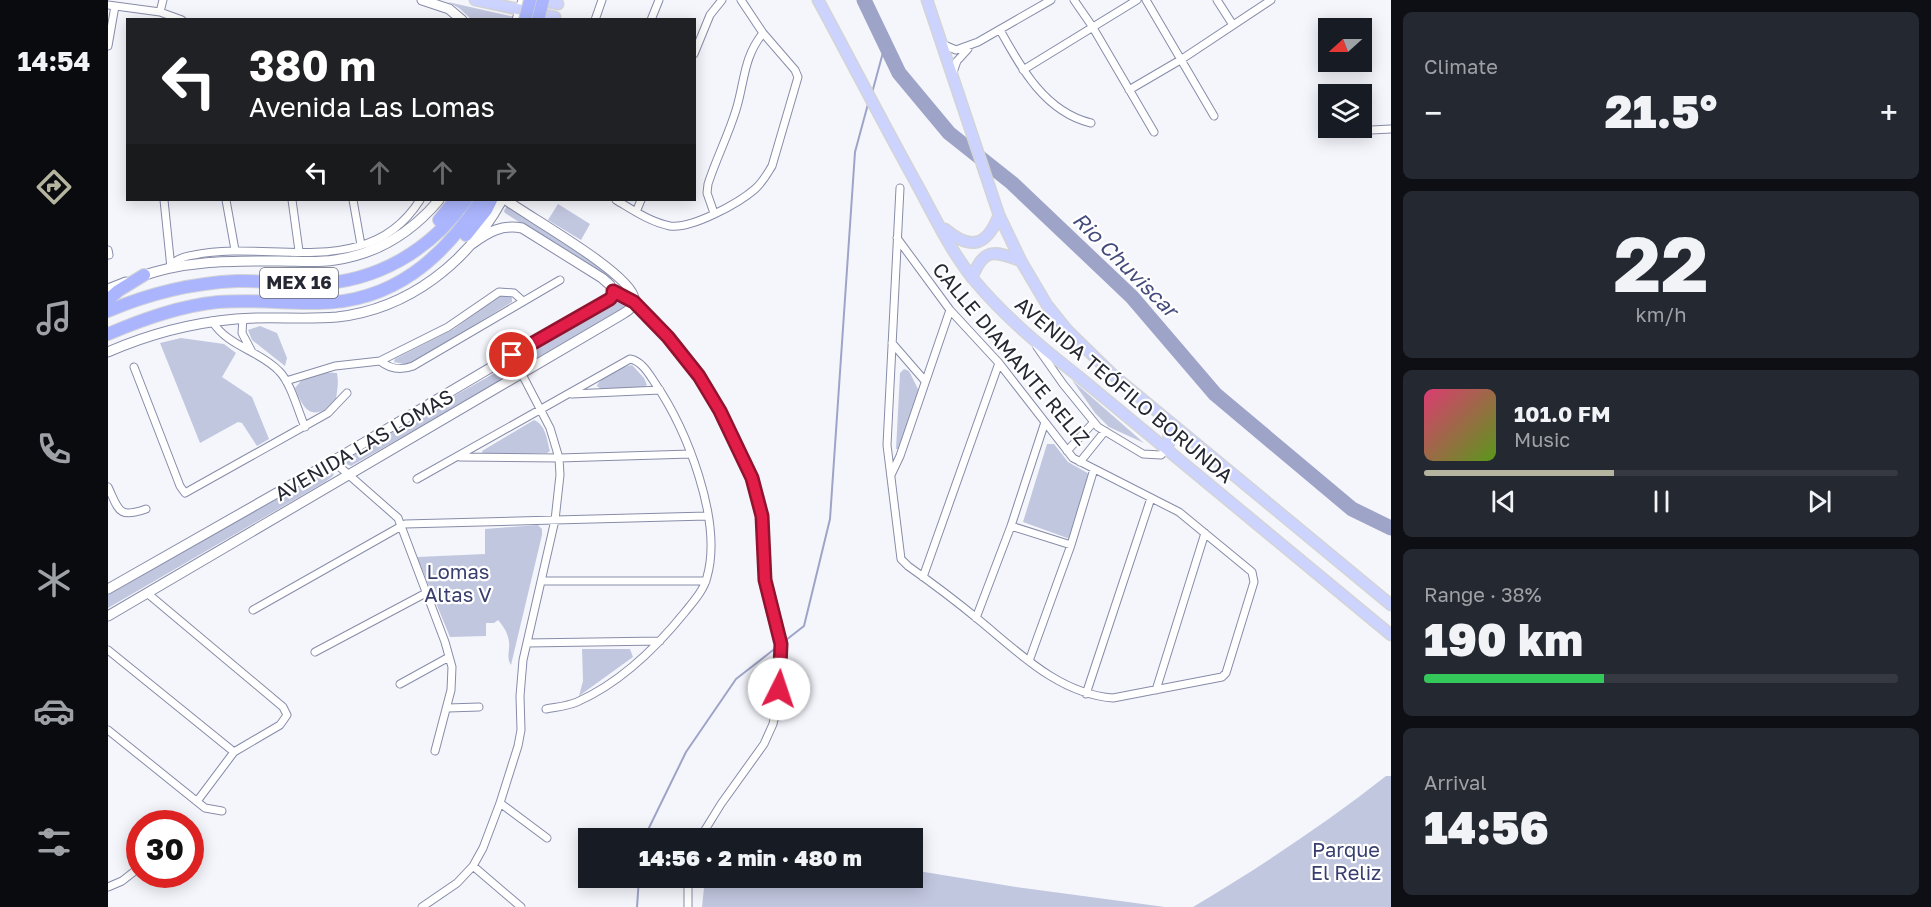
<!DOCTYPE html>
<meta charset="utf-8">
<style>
:root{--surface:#171b24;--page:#242831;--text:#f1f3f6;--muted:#9ea1a6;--line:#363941;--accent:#b5b49e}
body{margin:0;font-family:"Golos Text",sans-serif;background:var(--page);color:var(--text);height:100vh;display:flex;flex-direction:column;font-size:22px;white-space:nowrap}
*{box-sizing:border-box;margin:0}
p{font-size:20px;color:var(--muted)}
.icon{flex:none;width:33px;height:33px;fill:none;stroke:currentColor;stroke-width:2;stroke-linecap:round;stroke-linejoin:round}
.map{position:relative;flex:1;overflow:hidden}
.panel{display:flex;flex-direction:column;gap:12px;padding:12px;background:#0d0f14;width:540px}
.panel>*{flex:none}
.banner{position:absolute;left:18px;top:18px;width:570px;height:183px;border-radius:0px;box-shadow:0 3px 15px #0003;background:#202124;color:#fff;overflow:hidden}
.needle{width:39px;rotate:249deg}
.controls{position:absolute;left:1210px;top:18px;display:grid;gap:12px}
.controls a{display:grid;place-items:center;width:54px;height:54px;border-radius:0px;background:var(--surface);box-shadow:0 3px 15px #0003;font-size:30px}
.speed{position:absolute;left:18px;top:810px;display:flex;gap:12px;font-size:30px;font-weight:700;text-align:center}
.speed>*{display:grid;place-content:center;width:78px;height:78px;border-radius:50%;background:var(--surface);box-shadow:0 3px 15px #0003;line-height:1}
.speed .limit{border:9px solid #d22;background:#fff;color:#111}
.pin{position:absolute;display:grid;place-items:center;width:51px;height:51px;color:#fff;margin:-26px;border:3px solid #fff;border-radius:50%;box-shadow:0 2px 6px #0007}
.me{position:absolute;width:66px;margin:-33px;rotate:4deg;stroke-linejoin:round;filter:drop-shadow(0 0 4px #0008)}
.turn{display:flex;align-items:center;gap:21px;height:126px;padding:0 24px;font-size:27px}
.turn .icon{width:78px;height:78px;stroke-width:2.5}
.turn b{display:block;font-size:42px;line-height:51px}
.lanes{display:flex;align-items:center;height:57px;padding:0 24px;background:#0003;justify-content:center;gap:30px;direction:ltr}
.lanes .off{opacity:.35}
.big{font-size:45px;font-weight:800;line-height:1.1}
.panel .card{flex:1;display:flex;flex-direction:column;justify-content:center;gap:9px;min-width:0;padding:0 21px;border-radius:9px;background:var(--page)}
.panel .dial{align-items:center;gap:0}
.dial b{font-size:78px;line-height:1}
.song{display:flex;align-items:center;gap:18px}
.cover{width:72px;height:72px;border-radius:9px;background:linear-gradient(135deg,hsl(340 70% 55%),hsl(90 70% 35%))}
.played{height:6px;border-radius:3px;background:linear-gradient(90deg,var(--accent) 40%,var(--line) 40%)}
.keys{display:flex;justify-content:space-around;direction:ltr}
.heat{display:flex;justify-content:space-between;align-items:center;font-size:33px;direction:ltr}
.charge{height:9px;border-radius:4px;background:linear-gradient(90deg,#34c759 38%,var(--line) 0)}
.trip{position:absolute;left:470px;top:828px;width:345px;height:60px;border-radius:0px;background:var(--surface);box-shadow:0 3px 15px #0003;font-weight:800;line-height:60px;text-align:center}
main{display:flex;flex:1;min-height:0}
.tabs{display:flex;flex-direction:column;width:108px;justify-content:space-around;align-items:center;background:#090b0e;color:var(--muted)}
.tabs .icon{width:42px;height:42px}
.tabs .selected{color:var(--accent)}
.tabs b{font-size:27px;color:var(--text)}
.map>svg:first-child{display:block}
</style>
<main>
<nav class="tabs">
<b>14:54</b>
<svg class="icon selected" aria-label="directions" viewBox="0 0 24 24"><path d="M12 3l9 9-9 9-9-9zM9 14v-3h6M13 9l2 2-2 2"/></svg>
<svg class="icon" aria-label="music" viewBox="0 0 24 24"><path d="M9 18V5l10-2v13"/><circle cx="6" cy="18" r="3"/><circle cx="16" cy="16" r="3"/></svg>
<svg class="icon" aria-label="phone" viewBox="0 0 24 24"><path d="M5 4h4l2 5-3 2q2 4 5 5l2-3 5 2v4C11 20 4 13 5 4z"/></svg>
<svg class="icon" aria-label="climate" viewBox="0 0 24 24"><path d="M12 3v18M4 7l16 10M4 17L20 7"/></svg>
<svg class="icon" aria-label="car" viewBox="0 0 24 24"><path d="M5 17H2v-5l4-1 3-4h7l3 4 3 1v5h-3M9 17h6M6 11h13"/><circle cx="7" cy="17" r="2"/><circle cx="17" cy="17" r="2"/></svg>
<svg class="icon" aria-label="filters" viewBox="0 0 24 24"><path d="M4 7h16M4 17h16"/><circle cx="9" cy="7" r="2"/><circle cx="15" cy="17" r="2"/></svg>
</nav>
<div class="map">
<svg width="1283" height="907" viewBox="0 0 1283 907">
<rect width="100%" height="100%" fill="#f5f6fc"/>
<path fill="#c2c7e0" d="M 340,2 L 407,17 L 406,19 L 363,19 L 351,8 Z
M 450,204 L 482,224 L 473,240 L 440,220 Z
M 399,206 L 503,273 L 506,278 L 502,280 L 397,213 L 396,211 Z
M 393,294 L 401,295 L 404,298 L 404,302 L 301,365 L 286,362 L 287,359 L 346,329 Z
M 514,299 L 519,303 L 519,307 L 516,310 L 417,366 L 412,361 L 415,355 L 508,301 Z
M 152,326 L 169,333 L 179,358 L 177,366 L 144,340 L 140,330 Z
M 73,338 L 116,344 L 128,353 L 114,377 L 144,397 L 161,439 L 149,446 L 134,423 L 130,422 L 92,443 L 52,343 Z
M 401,365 L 406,371 L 404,375 L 243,466 L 236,463 L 238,457 Z
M 524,365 L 536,378 L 539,385 L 536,387 L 493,389 L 489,386 C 492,377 513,367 524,365 Z
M 796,369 L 801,371 L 811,391 L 793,449 L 788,449 L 792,373 Z
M 212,372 L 229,373 C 231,385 229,389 228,401 C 205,422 196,412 187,388 L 193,381 Z
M 964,380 L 1036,443 L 1001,427 L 987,413 Z
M 426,420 C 438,425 439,440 442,451 L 439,453 L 375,454 L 374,451 Z
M 939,444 L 946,444 L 960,462 L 983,475 L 962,539 L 915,522 Z
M 221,468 L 226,473 L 225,476 L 217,482 L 0,608 L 0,594 Z
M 430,525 L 434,529 L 434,535 L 403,665 C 398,657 402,651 401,642 C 400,633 396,627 390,620 L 386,623 L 378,623 L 378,636 L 342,637 L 309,557 L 377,554 L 377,529 Z
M 474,649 L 522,649 L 525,657 L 471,696 L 475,681 Z
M 1278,776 L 1283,776 L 1283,907 L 1085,907 C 1152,867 1217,824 1278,776 Z
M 804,870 L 908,887 L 1057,907 L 594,907 L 597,878 L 804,878 Z"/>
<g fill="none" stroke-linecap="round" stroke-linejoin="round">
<path stroke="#9ea4c7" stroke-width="2" d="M 764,93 L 777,45
M 536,838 L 578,752 L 628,679 L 696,626 L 722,519 L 747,152 L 760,104
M 529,907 L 531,878"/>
<path stroke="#9ea4c7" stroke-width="15" d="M 756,0 L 791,73 L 841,133 L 904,183 L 1024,297 L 1107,394 L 1244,509 L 1283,528"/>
<defs>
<path id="street" d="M 966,0 L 984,26 L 1046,132
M 1038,0 L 1106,116
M 1109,0 L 1125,25
M 0,5 L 52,12 L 74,20
M 52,12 L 55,0
M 487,20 L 494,0
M 543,20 L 551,0
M 892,30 C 913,68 937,112 983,123
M 834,44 L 848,50 L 870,42 L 943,0
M 0,46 L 7,6
M 586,54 L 602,15 L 614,0
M 915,70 L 1029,0
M 844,75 L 849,61 L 860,49
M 1021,90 L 1074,59 L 1163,0
M 1263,130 L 1283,129
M 56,200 L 63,268
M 118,200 L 127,250
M 184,200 L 191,251
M 245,200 L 253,245
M 508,200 C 525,210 542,222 562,226 C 584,229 631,203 647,189 C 655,182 659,174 664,166 L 690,77 L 687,70 L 655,33 L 633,0
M 528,212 L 533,200
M 606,213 L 599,193 L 600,184 C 608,159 620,136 628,110 C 637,81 635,58 655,33
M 789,238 L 842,310 L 891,363 L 965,458 L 1071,512 L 1144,572 L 1146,582 L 1118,673 L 1114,677 L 1005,698 C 951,694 910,652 871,620 C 848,601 824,583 800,566 L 793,559 L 779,445 L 792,188
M 0,250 L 1,255
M 63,268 C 64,265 65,263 68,261 C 73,257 80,256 86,255 C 140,244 198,261 251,246 C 277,239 298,222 312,200
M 505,291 L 526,302 L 560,337 L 591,376 L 612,411 L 634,456 L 651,500 L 654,515 L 657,580 L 673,643 L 671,689 L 668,709 L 665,724 L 656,744 L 613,804 L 592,838
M 135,318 L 134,333 L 144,352
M 104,321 C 120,347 151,350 171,371 C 183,383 190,411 197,427
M 784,343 L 817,381
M 929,347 L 955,384 L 990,427 L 1035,454 L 1053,455 L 1059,449
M 272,361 C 282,369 292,371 305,366 L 452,280
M 26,367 L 72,486 L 77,493 L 220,413 L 239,393
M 178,381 L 227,366 L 272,361 L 340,327 L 391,292 L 406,293 L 415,301
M 464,394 L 552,390
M 959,451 L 986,422
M 352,457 L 451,458 L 583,454
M 225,461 L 290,518 L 337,642 L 344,667 L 343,690 L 327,751
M 972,462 L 997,431
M 783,475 L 792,456 L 842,310
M 309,479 L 522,359 C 534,361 541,374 547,383 C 579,430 615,521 599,577 C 596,590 585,602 577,612 C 548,648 512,683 469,702 C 460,706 448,707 438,709
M 0,487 C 11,510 10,519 38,509
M 903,526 L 963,545
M 815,577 L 891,363
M 433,581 L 598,581
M 39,593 L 175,707 L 179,715 L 172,725 L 126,752 L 90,800
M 145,610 L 297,524 L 599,516
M 868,618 L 903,526 L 937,422
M 419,643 L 552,641
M 0,650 L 126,752
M 207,652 L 318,593
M 921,661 L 963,545 L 986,469
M 292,684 L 341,657
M 1048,690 L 1097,533
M 978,694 L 1043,498
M 340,708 L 371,707
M 0,730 L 97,808 L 114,811
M 392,803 L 439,838
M 365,866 L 413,907
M 0,887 L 14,881 L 32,867
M 314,907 L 349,883 L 365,866 L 375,848 L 392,803 L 410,746 L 413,730 L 412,696 L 415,660 L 447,520 L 452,475 L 451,458 L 442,428 L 404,355
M 580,907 L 580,878"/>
<path id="secondary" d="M 314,0 L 341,9 L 354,20
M 409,20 L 415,0
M 31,277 C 77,260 123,261 171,261 C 190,261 208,263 227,260 C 269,254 304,232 331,200
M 0,289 L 18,282
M 0,352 C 41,334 83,323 128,319 C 162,316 195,320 229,317 C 301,309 360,262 394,200
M 0,589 L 225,461 L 404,355 L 474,316 L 505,295 L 502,285 L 494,278 L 414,228 C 394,224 380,232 364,244
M 0,616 L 513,315 C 519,311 528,307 526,298 C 522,273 421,217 398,200"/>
<path id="primary" d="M 367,0 L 447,17
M 431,0 L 450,4
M 710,0 C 744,63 777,127 812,190 C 828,220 844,253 866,280 C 897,317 933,347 970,376 L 1283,635
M 819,0 L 891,215 L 913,261 L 939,305 L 960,331 L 1005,375 L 1283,605
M 837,229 C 863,251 879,246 891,215
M 864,278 C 875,248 886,250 913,261
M 1059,449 L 1061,442 L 1060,422"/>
<path id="highway" d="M 331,220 L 347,200
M 358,235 L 378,210 L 383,200
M 0,300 L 10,291 L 36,275
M 0,311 C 40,294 85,283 129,281 C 155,280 181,285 207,284 C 269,282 323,250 358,200
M 0,334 C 35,319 71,306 110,302 C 143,299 177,304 211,303 C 285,302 334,259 373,200"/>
</defs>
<use href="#street" stroke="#878ca8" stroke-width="9"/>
<use href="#secondary" stroke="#878ca8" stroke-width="11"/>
<use href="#primary" stroke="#d3d4d6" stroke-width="13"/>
<use href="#highway" stroke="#d3d4d6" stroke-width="14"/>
<use href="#street" stroke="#fff" stroke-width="7"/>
<use href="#secondary" stroke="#fff" stroke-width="9"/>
<use href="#primary" stroke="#ccd3fe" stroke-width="10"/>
<use href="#highway" stroke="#aab5fd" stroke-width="12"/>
<defs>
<path id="highway-bridge" d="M 417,20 L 422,0
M 430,20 L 435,0"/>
</defs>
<use href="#highway-bridge" stroke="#d3d4d6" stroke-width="14" stroke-linecap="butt"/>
<use href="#highway-bridge" stroke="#aab5fd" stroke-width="12"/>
</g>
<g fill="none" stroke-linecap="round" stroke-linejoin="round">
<defs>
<path id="route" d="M 404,355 L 502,299 L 505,295 L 505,291 L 526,302 L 560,337 L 591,376 L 612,411 L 644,478 L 654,516 L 657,580 L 673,644 L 671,689"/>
</defs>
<use href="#route" stroke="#92132f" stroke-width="15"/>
<use href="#route" stroke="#e11d48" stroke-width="10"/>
</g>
<g text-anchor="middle" stroke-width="4.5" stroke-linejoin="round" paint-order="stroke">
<rect fill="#fff" stroke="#666870" stroke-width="1.5" x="152" y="268" width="78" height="30" rx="4.5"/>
<g font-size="18" font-weight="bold" fill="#252732">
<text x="191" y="289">MEX 16</text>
</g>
<g font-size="20" fill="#252732" stroke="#fff">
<text transform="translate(903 354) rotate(50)" y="7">CALLE DIAMANTE RELIZ</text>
<text transform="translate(1016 390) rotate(40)" y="7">AVENIDA TEÓFILO BORUNDA</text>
<text transform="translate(256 445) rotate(-30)" y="7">AVENIDA LAS LOMAS</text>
</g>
<g font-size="20" fill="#383e6d" stroke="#fff">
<text x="350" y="579">Lomas<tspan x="350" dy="23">Altas V</tspan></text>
<text x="1238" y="857">Parque<tspan x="1238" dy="23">El Reliz</tspan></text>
</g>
<g font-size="21" font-style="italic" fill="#444b7c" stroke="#fff">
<text transform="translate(1017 265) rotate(45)" y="7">Rio Chuviscar</text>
</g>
</g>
</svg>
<div class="controls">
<a><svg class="needle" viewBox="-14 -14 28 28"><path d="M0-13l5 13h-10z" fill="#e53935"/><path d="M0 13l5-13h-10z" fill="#9ea1a6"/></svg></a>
<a><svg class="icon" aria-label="layers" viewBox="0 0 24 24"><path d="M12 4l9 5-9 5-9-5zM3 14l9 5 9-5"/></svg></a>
</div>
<div class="speed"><div class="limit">30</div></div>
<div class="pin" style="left:404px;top:355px;background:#d93025"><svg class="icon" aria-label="arrive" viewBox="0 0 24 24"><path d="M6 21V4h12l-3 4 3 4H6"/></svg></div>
<svg class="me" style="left:671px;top:689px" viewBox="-20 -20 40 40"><circle r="19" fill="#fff"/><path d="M0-13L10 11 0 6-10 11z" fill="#e11d48"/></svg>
<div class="trip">14:56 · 2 min · 480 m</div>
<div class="banner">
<div class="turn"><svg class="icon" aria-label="left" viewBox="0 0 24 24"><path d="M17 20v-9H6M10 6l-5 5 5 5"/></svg><div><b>380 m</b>Avenida Las Lomas</div></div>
<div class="lanes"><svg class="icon" aria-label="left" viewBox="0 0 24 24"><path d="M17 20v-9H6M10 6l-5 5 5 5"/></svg><svg class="icon off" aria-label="ahead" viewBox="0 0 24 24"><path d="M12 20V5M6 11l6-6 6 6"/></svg><svg class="icon off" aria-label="ahead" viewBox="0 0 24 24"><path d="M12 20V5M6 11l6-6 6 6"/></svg><svg class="icon off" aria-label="right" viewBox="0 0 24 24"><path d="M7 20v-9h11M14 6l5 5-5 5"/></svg></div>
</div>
</div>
<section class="panel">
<div class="card"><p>Climate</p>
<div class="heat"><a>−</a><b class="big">21.5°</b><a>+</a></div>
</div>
<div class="card dial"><b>22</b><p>km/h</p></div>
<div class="card">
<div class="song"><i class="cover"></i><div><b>101.0 FM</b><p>Music</p></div></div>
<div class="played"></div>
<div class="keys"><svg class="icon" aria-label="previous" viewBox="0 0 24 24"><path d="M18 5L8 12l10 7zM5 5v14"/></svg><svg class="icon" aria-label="pause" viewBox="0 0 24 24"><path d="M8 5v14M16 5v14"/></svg><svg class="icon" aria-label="next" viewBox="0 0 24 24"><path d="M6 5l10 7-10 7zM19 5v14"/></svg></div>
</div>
<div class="card"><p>Range · 38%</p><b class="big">190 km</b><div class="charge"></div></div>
<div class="card"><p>Arrival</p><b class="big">14:56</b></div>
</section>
</main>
